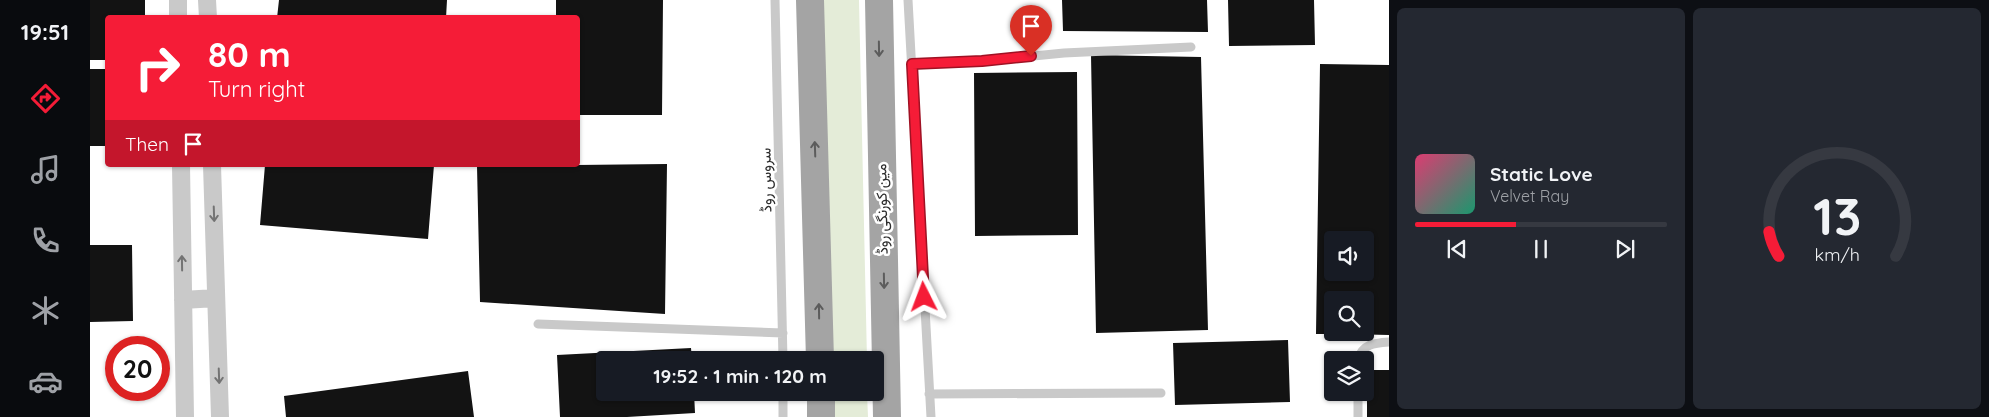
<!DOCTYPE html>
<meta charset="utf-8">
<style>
:root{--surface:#171b24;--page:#242831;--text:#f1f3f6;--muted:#9ea1a6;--line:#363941;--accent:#f51c37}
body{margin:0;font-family:Quicksand,Vazirmatn,sans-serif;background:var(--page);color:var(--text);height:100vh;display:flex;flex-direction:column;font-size:19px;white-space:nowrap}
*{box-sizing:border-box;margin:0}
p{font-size:16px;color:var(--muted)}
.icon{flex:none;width:28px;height:28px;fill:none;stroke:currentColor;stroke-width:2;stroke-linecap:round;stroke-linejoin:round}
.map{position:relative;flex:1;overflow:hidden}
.side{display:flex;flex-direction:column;gap:8px;padding:8px;background:#0d0f14;width:600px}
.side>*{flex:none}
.banner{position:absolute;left:15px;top:15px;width:475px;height:152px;border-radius:5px;box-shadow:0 1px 4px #0004;background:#f51c37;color:#fff;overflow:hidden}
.controls{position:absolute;left:1234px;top:231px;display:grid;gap:10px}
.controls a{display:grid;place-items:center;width:50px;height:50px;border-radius:5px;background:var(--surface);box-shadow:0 1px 4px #0004;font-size:25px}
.speed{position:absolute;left:15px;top:336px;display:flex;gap:10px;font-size:25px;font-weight:700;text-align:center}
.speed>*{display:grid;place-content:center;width:65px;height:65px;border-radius:50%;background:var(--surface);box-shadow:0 1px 4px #0004;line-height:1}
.speed .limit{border:8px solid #d22;background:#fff;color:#111}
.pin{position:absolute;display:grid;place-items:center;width:42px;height:42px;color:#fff;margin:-51px -21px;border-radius:50% 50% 50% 0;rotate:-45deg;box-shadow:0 0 5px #0007}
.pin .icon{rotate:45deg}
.me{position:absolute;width:55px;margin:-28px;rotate:357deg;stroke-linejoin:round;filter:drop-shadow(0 0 4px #0008)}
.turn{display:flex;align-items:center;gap:18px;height:105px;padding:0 20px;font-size:22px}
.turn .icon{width:65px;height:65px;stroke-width:2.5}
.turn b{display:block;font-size:35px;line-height:42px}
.then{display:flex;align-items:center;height:48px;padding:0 20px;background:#0003;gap:10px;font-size:19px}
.side .tile{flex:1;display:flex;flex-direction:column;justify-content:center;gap:8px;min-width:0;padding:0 18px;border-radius:8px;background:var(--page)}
.side .dial{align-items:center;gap:0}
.dial svg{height:130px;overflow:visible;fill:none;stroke:var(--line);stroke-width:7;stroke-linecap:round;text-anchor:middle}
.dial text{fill:var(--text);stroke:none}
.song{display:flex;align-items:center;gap:15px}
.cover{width:60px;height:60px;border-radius:8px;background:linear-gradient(135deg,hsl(340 70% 55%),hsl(160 70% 35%))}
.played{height:5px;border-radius:2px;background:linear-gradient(90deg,var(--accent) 40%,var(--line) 40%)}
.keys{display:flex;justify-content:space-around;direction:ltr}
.side .tiles{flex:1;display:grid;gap:8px;grid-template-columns:repeat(2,1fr)}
.trip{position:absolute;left:506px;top:351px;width:288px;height:50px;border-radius:5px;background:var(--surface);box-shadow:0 1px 4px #0004;font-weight:700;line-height:50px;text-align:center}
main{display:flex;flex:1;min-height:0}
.menu{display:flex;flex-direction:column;width:90px;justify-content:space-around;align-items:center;background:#090b0e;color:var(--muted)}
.menu .icon{width:35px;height:35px}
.menu .on{color:var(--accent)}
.menu b{font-size:22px;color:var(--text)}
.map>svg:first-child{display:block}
</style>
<main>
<nav class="menu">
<b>19:51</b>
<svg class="icon on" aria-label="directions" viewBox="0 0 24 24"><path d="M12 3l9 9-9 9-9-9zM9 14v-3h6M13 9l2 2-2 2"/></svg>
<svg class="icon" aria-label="music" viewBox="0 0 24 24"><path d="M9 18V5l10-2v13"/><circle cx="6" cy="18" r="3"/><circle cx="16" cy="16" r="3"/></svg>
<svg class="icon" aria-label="phone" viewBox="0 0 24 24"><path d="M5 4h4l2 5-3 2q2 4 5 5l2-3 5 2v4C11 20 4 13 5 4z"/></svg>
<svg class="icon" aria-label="climate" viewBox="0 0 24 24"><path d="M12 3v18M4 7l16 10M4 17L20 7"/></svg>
<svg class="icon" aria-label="car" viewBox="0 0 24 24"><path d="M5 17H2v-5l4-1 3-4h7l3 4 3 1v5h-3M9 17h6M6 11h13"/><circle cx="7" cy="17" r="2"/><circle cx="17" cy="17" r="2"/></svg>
</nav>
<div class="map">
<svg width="1299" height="417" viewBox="0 0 1299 417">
<rect width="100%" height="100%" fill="#fff"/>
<path fill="#e4ecd8" d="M 731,0 L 769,0 L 777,360 L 743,360 Z
M 744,393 L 777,393 L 778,417 L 745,417 Z"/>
<path fill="#131313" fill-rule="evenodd" d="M 0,0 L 55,0 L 55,18 L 18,18 L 18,60 L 0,60 Z
M 189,0 L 357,0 L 356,18 L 187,18 Z
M 466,0 L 573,0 L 572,115 L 488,115 L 488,18 L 466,18 Z
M 972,0 L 1117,0 L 1118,32 L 973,31 Z
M 1138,0 L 1224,0 L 1225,45 L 1139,46 Z
M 1001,55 L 1111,57 L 1118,330 L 1006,333 Z
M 1230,64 L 1299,65 L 1299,335 L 1254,334 L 1275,332 L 1275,300 L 1242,300 L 1242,334 L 1226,334 ZM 1242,240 L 1275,240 L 1275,272 L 1242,272 Z
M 0,69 L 18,69 L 18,146 L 0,146 Z
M 987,72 L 988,235 L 885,236 L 884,73 Z
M 577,164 L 575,314 L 390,302 L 387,166 Z
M 175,165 L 344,165 L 338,239 L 170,225 Z
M 0,245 L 42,245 L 43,321 L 0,322 Z
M 1198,340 L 1200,402 L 1085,405 L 1083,343 Z
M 601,348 L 602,360 L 515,360 L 515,392 L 604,392 L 605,413 L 537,417 L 470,417 L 467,355 Z
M 1277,370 L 1299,370 L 1299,417 L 1277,417 Z
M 378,371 L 384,417 L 196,417 L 194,396 Z"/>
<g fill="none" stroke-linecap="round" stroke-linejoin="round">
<path stroke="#c9c9c9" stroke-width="9" d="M 685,0 L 693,360
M 818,0 L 841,417
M 822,64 L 892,61 L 974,53 L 1101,47
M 448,324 L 693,333
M 1268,360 C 1272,344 1284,343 1299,342
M 1268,392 L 1268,417
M 839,394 L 1071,393
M 693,417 L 693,392"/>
<path stroke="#c9c9c9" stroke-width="18" d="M 88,0 L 88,18
M 117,0 L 118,18
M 91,165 L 95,417
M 122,165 L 130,417
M 93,300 L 126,298"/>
<path stroke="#a4a4a4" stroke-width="28" d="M 720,0 L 730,360
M 789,0 L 797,417
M 731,392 L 731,417"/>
</g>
<defs><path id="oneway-shaft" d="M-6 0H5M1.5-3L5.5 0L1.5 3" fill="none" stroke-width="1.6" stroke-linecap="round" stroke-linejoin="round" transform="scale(1.25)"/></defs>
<g stroke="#5c5c5c">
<use href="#oneway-shaft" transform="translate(789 49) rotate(89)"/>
<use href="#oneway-shaft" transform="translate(725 149) rotate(-92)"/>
<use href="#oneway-shaft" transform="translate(794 281) rotate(89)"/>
<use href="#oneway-shaft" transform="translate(729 311) rotate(-91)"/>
</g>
<g stroke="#737373">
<use href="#oneway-shaft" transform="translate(124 214) rotate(88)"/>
<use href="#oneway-shaft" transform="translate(92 263) rotate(-91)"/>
<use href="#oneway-shaft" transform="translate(129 376) rotate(88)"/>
</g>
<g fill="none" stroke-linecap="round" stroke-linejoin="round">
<defs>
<path id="route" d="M 834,297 L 822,64 L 892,61 L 941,56"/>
</defs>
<use href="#route" stroke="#9f1224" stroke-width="12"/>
<use href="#route" stroke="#f51c37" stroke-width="9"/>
</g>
<g text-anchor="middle" stroke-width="5" stroke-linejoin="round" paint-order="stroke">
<g font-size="15" fill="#2c2c2c" stroke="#fff">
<text transform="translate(676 180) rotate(-91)" y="5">سروس روڈ</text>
<text transform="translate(792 209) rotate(-91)" y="5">مین کورنگی روڈ</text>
</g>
</g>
</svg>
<div class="controls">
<a><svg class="icon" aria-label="sound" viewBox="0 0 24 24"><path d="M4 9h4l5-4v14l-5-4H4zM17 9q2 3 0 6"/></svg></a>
<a><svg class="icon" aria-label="search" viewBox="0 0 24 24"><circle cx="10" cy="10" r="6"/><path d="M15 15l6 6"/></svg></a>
<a><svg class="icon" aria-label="layers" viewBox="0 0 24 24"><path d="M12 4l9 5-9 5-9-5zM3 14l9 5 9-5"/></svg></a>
</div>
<div class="speed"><div class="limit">20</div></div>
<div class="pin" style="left:941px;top:56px;background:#d93025"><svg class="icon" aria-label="arrive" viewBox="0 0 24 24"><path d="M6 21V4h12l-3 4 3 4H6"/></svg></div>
<svg class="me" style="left:834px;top:297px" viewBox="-20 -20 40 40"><path d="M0-17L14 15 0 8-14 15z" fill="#f51c37" stroke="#fff" stroke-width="4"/></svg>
<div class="trip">19:52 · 1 min · 120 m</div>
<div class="banner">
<div class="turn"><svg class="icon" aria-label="right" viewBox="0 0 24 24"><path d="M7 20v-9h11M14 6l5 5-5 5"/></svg><div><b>80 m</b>Turn right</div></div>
<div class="then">Then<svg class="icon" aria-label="arrive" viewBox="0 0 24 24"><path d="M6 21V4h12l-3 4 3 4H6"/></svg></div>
</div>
</div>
<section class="side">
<div class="tiles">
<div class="tile">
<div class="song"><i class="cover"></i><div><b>Static Love</b><p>Velvet Ray</p></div></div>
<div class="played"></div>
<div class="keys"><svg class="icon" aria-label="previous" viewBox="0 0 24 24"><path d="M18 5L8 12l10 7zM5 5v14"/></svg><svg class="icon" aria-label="pause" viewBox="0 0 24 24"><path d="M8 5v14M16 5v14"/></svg><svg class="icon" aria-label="next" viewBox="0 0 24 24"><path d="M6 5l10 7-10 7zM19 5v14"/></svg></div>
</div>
<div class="tile dial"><svg viewBox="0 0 100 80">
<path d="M14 69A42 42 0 1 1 86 69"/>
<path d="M14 69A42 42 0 0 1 8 54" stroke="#f51c37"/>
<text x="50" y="56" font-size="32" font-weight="700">13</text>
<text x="50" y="72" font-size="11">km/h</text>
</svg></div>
</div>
</section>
</main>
